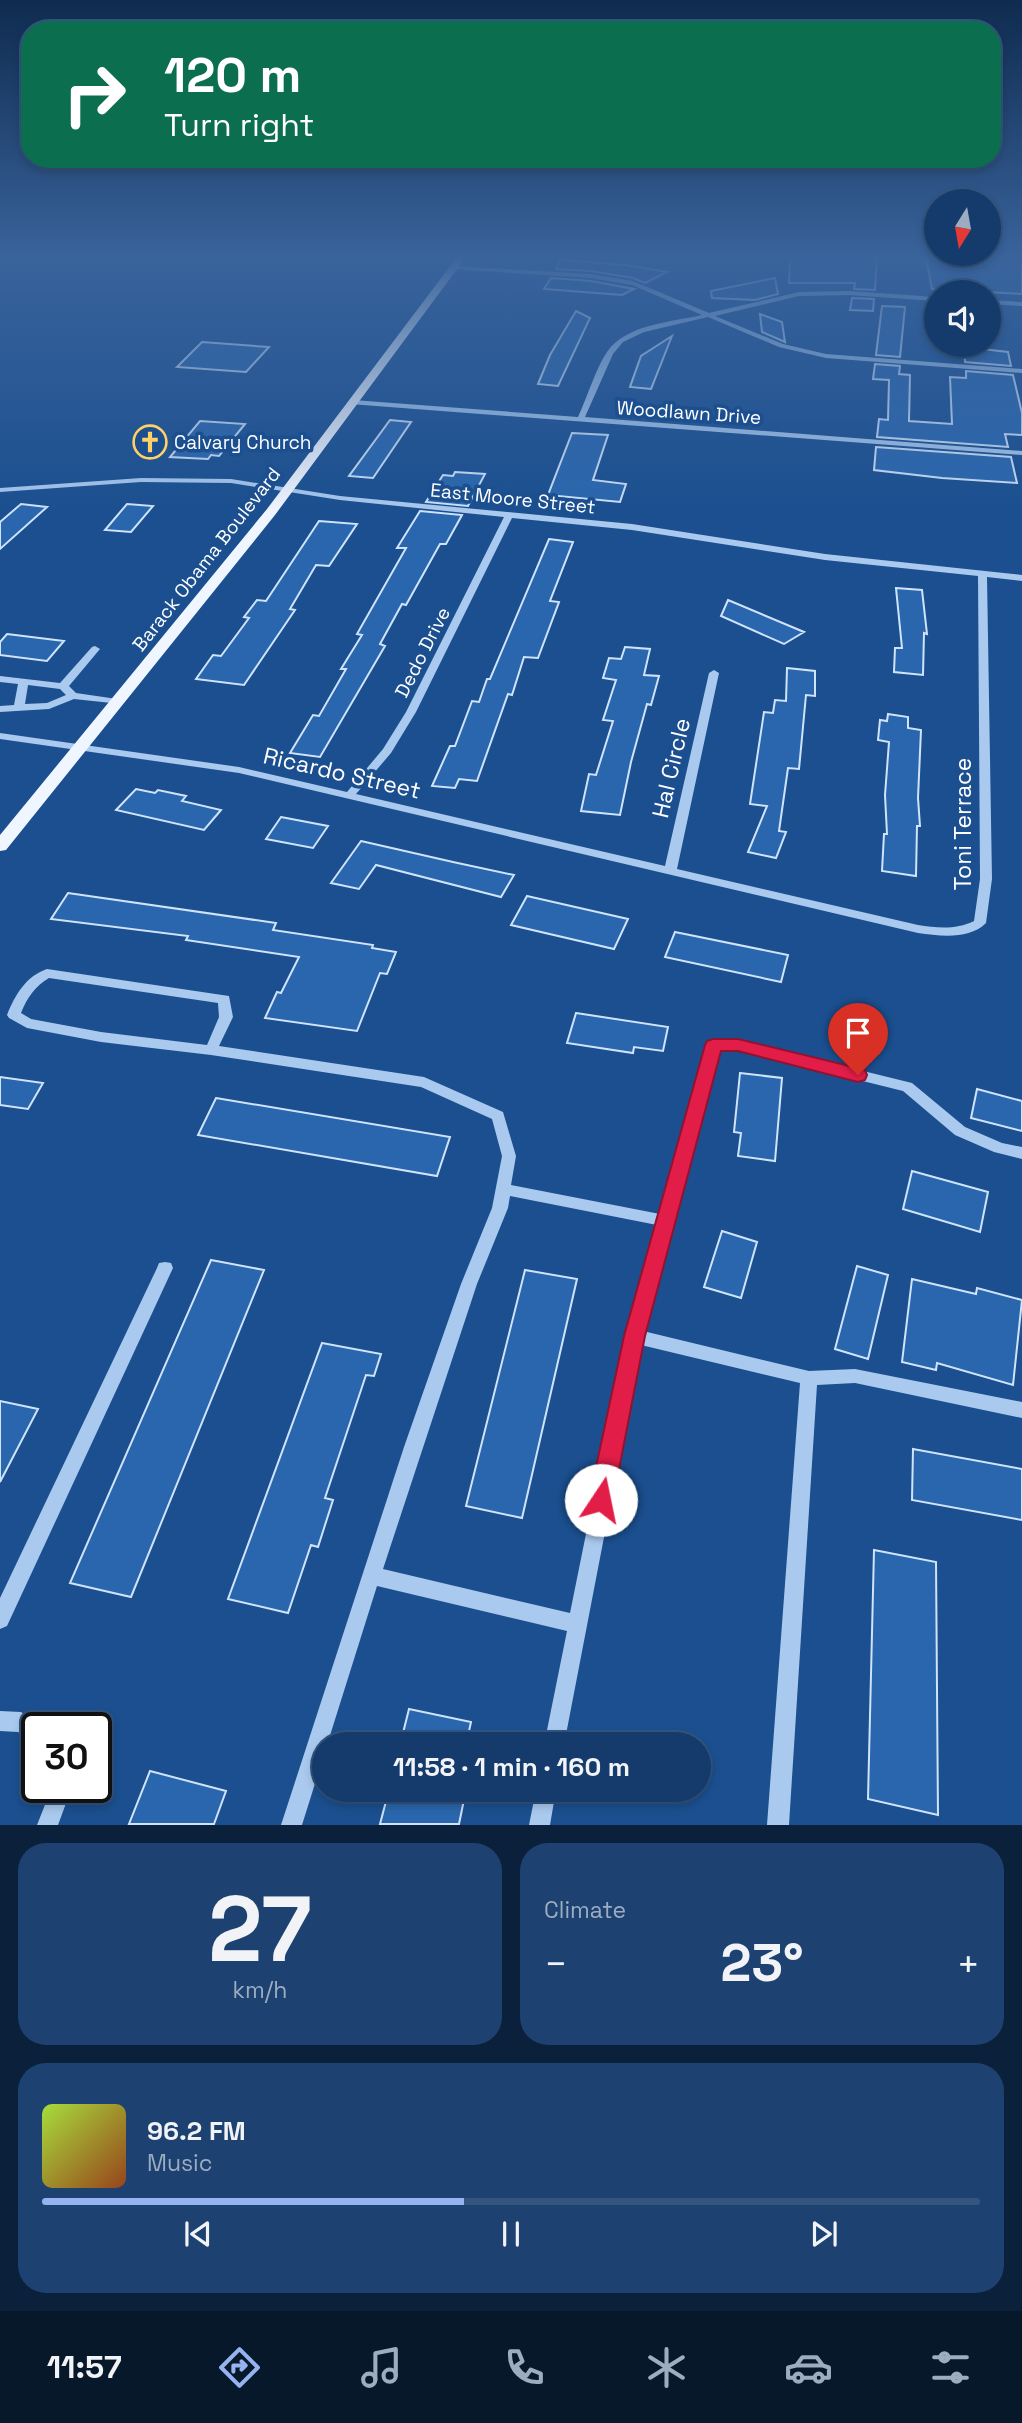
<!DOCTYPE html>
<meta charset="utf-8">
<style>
:root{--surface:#143b6b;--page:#1d4271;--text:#f1f3f6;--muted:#9dadc1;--line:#33557e;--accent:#95b2f1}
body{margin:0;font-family:"Space Grotesk",sans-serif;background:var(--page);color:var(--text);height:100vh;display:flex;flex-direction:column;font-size:26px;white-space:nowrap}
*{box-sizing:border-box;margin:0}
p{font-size:23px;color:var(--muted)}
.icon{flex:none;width:38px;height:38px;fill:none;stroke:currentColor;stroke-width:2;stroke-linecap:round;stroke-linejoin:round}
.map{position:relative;height:1825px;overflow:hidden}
.drawer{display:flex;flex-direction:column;gap:18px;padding:18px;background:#0b203b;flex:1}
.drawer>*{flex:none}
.banner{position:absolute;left:21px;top:21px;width:980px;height:147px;border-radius:28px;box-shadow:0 4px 10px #0003,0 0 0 2px var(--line);background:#0b6e4f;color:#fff;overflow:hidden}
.needle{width:46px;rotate:191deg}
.buttons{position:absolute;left:924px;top:189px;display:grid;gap:14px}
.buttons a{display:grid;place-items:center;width:77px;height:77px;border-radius:50%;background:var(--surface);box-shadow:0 4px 10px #0003,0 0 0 2px var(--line);font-size:35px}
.speed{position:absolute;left:21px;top:1712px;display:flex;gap:14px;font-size:35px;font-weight:700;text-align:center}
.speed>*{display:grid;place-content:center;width:91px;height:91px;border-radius:50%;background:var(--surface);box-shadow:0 4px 10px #0003,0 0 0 2px var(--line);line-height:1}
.speed .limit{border:4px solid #111;border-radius:10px;background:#fff;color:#111}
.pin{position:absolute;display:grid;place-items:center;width:60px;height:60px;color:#fff;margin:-72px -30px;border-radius:50% 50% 50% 0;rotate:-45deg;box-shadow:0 0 7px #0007}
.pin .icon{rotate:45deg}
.me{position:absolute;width:77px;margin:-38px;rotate:11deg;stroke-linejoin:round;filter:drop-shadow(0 0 5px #0008)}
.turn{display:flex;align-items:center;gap:24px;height:147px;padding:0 28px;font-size:32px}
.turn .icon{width:91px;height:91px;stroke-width:2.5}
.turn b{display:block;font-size:49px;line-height:60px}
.big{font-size:52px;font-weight:800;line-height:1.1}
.drawer .tile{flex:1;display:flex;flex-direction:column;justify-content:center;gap:10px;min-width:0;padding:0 24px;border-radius:28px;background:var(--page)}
.drawer .dial{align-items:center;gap:0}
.dial b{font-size:91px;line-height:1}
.song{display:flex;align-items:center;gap:21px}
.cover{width:84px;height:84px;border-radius:10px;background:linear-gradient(135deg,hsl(80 70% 55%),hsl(20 70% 35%))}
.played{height:7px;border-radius:4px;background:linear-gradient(90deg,var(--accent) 45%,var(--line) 45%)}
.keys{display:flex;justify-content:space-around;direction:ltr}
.heat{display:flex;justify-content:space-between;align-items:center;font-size:38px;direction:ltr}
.drawer .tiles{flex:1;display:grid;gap:18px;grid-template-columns:1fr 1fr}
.tile:last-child{grid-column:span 2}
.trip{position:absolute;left:312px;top:1732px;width:399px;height:70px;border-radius:35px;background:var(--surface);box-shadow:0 4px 10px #0003,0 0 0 2px var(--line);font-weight:800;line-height:70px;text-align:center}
.tabs{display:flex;height:112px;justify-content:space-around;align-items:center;background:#08182b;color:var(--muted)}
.tabs .icon{width:49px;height:49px}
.tabs .on{color:var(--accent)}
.tabs b{font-size:32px;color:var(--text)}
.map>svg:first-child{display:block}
</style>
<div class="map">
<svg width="1022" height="1825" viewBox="0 0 1022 1825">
<rect width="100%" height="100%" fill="#1b4f8f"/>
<path fill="#2a66ad" stroke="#cfe3fa" stroke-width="2" d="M 790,257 L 877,257 L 875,290 L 854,289 L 855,283 L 789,283 Z
M 926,257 L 1022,259 L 1022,294 L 932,289 Z
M 561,260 L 626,265 L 667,272 L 645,283 L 633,278 L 591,271 L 556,269 Z
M 551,278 L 591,281 L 634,289 L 622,295 L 544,289 Z
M 775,278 L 778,294 L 755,300 L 712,298 L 711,291 Z
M 852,298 L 874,299 L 873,311 L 850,310 Z
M 882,306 L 905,307 L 900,357 L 876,355 Z
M 576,311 L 590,318 L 558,386 L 538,384 L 550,355 Z
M 760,314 L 782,322 L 785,342 L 762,332 Z
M 672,336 L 651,389 L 630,387 L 641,356 Z
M 202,342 L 269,347 L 246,372 L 177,367 Z
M 964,347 L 1008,352 L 1011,366 L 965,362 Z
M 875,364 L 900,366 L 899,374 L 910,375 L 909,421 L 952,424 L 950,377 L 966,378 L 966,371 L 1013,375 L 1022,413 L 1022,435 L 1005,434 L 1008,447 L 877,437 L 879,419 L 888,420 L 889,380 L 873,379 Z
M 390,420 L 411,422 L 373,478 L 349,476 Z
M 200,421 L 245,424 L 219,456 L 211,455 L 208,459 L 170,457 Z
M 572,433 L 608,435 L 593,480 L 626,484 L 620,502 L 548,495 Z
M 876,447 L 1011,457 L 1017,483 L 942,478 L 874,470 Z
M 455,472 L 485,474 L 468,506 L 426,502 L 443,475 L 453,476 Z
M 21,504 L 47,507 L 0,549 L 0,522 Z
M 127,504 L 153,506 L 131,532 L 105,530 Z
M 420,511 L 462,515 L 446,544 L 440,544 L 406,605 L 402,604 L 380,644 L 385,646 L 320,757 L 290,753 L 313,715 L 319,716 L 346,669 L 341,669 L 362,635 L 357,634 L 406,548 L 397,548 Z
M 319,521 L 357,524 L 329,566 L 316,565 L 290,609 L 295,610 L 244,685 L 196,679 L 213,655 L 221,656 L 249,618 L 244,617 L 257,600 L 266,601 Z
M 549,539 L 573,542 L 550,601 L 559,602 L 538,658 L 524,657 L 512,695 L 508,694 L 477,781 L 459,779 L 455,788 L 432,786 L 450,746 L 455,746 L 472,701 L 479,702 L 487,679 L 490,679 Z
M 896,588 L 922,590 L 927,634 L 924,633 L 923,675 L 894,672 L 895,648 L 902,648 Z
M 728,600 L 804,632 L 784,644 L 721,616 Z
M 7,634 L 64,641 L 47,661 L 0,655 L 0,642 Z
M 625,647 L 650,649 L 644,675 L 659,676 L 651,705 L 647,704 L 631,762 L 620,815 L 581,811 L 589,774 L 596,775 L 613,721 L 603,720 L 616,680 L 603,678 L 609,658 L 621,659 Z
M 787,668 L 815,671 L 815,696 L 806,695 L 799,769 L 788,768 L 779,831 L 786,832 L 776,858 L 748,852 L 767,806 L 750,804 L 764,712 L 773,713 L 775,700 L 786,701 Z
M 888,714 L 908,717 L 908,728 L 921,730 L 918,798 L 920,826 L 917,826 L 916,876 L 882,871 L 884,834 L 887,834 L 885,795 L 889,742 L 878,740 L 880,720 L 887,721 Z
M 136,789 L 155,793 L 158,790 L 186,796 L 182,801 L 221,810 L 204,830 L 116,810 Z
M 281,817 L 328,826 L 313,848 L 266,839 Z
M 361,841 L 453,862 L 514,875 L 501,897 L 376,865 L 359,889 L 331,883 Z
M 68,893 L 276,923 L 273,930 L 373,945 L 372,948 L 396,952 L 387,974 L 380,973 L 357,1031 L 265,1018 L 277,992 L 281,993 L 299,957 L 186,940 L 188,936 L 51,919 Z
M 527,896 L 628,919 L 614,949 L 511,925 Z
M 675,932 L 788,955 L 781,982 L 665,957 Z
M 576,1013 L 668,1027 L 663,1051 L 634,1047 L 633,1053 L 567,1043 Z
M 740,1073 L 782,1078 L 775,1161 L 738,1156 L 741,1133 L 734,1132 Z
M 0,1077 L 43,1083 L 28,1109 L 0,1105 Z
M 977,1089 L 1022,1101 L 1022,1131 L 971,1118 Z
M 216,1098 L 450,1137 L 437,1176 L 198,1135 Z
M 912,1171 L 988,1192 L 980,1232 L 903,1209 Z
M 722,1231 L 757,1242 L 741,1298 L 704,1287 Z
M 211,1260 L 264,1270 L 131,1597 L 70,1583 Z
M 857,1266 L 888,1275 L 868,1359 L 835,1349 Z
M 525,1270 L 577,1279 L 522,1518 L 466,1506 Z
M 912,1279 L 976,1294 L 977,1288 L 1022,1300 L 1013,1385 L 937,1363 L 936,1370 L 902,1362 Z
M 322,1343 L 381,1354 L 374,1376 L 366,1375 L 325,1498 L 333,1500 L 318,1547 L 311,1545 L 288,1613 L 228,1599 Z
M 0,1401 L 38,1409 L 0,1482 Z
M 913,1449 L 1022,1469 L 1022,1520 L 912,1500 Z
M 874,1550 L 936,1562 L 938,1815 L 868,1799 Z
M 409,1709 L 471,1722 L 466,1745 L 400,1745 Z
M 150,1771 L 226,1791 L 214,1824 L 129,1824 Z
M 389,1790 L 466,1790 L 459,1824 L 380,1824 Z"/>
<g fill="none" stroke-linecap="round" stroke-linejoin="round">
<path fill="#a9c9ee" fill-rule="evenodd" d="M 454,266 L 591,274 L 633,281 L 709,313 L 799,292 L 849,291 L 936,297 L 936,301 L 849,295 L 799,296 L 715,316 L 783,344 L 826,354 L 1022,369 L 1022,373 L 826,358 L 779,347 L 708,317 L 644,332 L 623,342 L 613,354 L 585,417 L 1022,451 L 1022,455 L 350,404 L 349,402 L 353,400 L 578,417 C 587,398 596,368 607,352 C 626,324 672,322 702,315 L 632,285 L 591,278 L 452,269 Z
M 989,300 L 1022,302 L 1022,306 L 989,304 Z
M 141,478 L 231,479 L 340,496 L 632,524 L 825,554 L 1022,575 L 1022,581 L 987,577 L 992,879 L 986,923 C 969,940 940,936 918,933 L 239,773 L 0,739 L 0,733 L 239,767 L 347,792 L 383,749 L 406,712 L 504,517 L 340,500 L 231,483 L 141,482 L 0,492 L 0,488 ZM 512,518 L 632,530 L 825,560 L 978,576 L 980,879 L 974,921 C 956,930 937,928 918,925 L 677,869 L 719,673 L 714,670 L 709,673 L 665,866 L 356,794 L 391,753 L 416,712 Z
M 95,646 L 100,649 L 69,686 L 76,693 L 117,699 L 122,702 L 121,704 L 74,699 L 49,709 L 0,712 L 0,706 L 14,705 L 18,684 L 0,682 L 0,676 L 60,683 L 92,647 ZM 28,685 L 60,689 L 66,695 L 47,703 L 25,704 Z
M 47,969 L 229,996 L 233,1017 L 219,1046 L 424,1077 L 503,1112 L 516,1156 L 511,1185 L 660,1214 L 707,1045 L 709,1042 L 738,1040 L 912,1083 L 965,1127 L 1002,1143 L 1022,1147 L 1022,1159 L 994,1152 L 955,1135 L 903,1091 L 738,1050 L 719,1050 L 643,1331 L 809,1371 L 855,1369 L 1022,1402 L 1022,1418 L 855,1383 L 817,1385 L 789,1825 L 767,1825 L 800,1383 L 641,1345 L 564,1745 L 544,1745 L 567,1631 L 377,1586 L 327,1745 L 324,1745 L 324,1755 L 302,1825 L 281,1825 L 404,1447 L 461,1284 L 492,1208 L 502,1156 L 492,1119 L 421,1087 L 211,1055 L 101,1042 L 27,1028 L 9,1018 L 7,1015 C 15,995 26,976 47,969 ZM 49,978 L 218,1003 L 219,1017 L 207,1045 L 101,1032 L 31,1019 L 21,1013 C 27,998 35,986 49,978 ZM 510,1196 L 657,1225 L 626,1336 L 570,1613 L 383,1569 L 477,1284 L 508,1208 Z
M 165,1262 L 171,1263 L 173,1268 L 7,1626 L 0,1629 L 0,1598 L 157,1268 L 159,1263 Z
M 0,1711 L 21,1712 L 44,1727 L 37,1727 L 37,1744 L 18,1732 L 0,1731 Z
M 52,1787 L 72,1787 L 58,1825 L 37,1825 Z
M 536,1790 L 556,1790 L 550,1825 L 529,1825 Z"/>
<path fill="#f0f6ff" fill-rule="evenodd" d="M 457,257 L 466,257 L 275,515 L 6,850 L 0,851 L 0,835 L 267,509 Z"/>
</g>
<linearGradient id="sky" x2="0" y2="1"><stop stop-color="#0f2b4f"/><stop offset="0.5" stop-color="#39639b"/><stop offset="1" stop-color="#39639b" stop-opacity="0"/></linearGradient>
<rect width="1022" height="513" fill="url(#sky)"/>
<path fill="#e11d48" stroke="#92132f" stroke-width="2" d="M 713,1039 L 738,1039 L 858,1068 L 865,1070 L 867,1075 L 865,1080 L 858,1082 L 738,1051 L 721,1051 L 645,1336 L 613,1500 L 609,1508 L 601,1511 L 593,1508 L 589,1500 L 624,1336 L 705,1045 L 707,1041 Z"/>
<defs>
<symbol id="church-ring" viewBox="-11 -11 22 22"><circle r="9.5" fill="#1b4f8f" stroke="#ffd166" stroke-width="1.5"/><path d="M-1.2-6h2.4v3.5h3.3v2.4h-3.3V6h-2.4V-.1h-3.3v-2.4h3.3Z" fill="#ffd166"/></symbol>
</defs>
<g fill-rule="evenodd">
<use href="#church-ring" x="131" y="423" width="38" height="38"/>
</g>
<g text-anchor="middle" stroke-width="7" stroke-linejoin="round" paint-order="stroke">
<g font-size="19" fill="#fff" stroke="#1b4f8f">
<text transform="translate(689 412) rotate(4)" y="7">Woodlawn Drive</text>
<text transform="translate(513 498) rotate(6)" y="7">East Moore Street</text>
<text transform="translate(206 559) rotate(-52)" y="7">Barack Obama Boulevard</text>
<text transform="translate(422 652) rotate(-63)" y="7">Dedo Drive</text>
</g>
<g font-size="19" fill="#fff" stroke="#1b4f8f" text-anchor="start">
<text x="174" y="449">Calvary Church</text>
</g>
<g font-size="23" fill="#fff" stroke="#1b4f8f">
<text transform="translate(671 768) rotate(-77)" y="8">Hal Circle</text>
<text transform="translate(342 773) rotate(13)" y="8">Ricardo Street</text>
<text transform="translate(963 824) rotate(-90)" y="8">Toni Terrace</text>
</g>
</g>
</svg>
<div class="buttons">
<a><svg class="needle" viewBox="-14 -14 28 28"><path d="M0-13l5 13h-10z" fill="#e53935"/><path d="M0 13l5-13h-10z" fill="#9dadc1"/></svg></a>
<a><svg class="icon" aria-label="sound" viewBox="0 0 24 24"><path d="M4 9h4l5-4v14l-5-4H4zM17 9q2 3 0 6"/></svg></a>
</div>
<div class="speed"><div class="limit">30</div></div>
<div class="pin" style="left:858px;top:1075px;background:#d93025"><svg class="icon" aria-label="arrive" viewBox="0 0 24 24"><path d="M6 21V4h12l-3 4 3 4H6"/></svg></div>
<svg class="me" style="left:601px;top:1500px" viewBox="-20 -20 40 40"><circle r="19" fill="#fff"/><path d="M0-13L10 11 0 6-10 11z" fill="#e11d48"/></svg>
<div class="trip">11:58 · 1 min · 160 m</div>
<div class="banner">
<div class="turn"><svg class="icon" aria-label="right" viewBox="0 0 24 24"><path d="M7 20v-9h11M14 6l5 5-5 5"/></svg><div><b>120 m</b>Turn right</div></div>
</div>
</div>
<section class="drawer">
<div class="tiles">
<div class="tile dial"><b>27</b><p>km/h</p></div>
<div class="tile"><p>Climate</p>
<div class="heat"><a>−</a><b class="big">23°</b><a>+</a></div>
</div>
<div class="tile">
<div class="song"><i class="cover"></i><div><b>96.2 FM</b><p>Music</p></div></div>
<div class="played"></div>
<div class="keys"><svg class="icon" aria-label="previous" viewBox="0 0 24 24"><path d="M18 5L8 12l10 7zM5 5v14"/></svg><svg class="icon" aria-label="pause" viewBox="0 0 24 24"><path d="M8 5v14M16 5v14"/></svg><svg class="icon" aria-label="next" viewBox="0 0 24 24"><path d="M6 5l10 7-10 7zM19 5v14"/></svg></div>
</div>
</div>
</section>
<nav class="tabs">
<b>11:57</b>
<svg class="icon on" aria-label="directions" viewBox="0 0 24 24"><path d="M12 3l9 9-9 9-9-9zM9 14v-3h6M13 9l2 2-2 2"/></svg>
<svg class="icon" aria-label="music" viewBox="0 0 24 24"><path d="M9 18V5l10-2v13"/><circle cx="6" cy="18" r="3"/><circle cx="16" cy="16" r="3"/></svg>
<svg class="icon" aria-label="phone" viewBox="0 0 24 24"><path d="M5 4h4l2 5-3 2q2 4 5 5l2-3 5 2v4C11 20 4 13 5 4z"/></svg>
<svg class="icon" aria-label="climate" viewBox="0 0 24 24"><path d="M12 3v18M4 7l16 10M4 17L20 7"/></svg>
<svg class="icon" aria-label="car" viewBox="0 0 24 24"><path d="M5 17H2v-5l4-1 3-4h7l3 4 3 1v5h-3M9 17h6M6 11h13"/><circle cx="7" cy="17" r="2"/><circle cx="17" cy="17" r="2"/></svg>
<svg class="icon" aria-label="filters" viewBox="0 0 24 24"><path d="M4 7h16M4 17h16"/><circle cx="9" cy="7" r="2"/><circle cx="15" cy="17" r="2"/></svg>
</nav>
